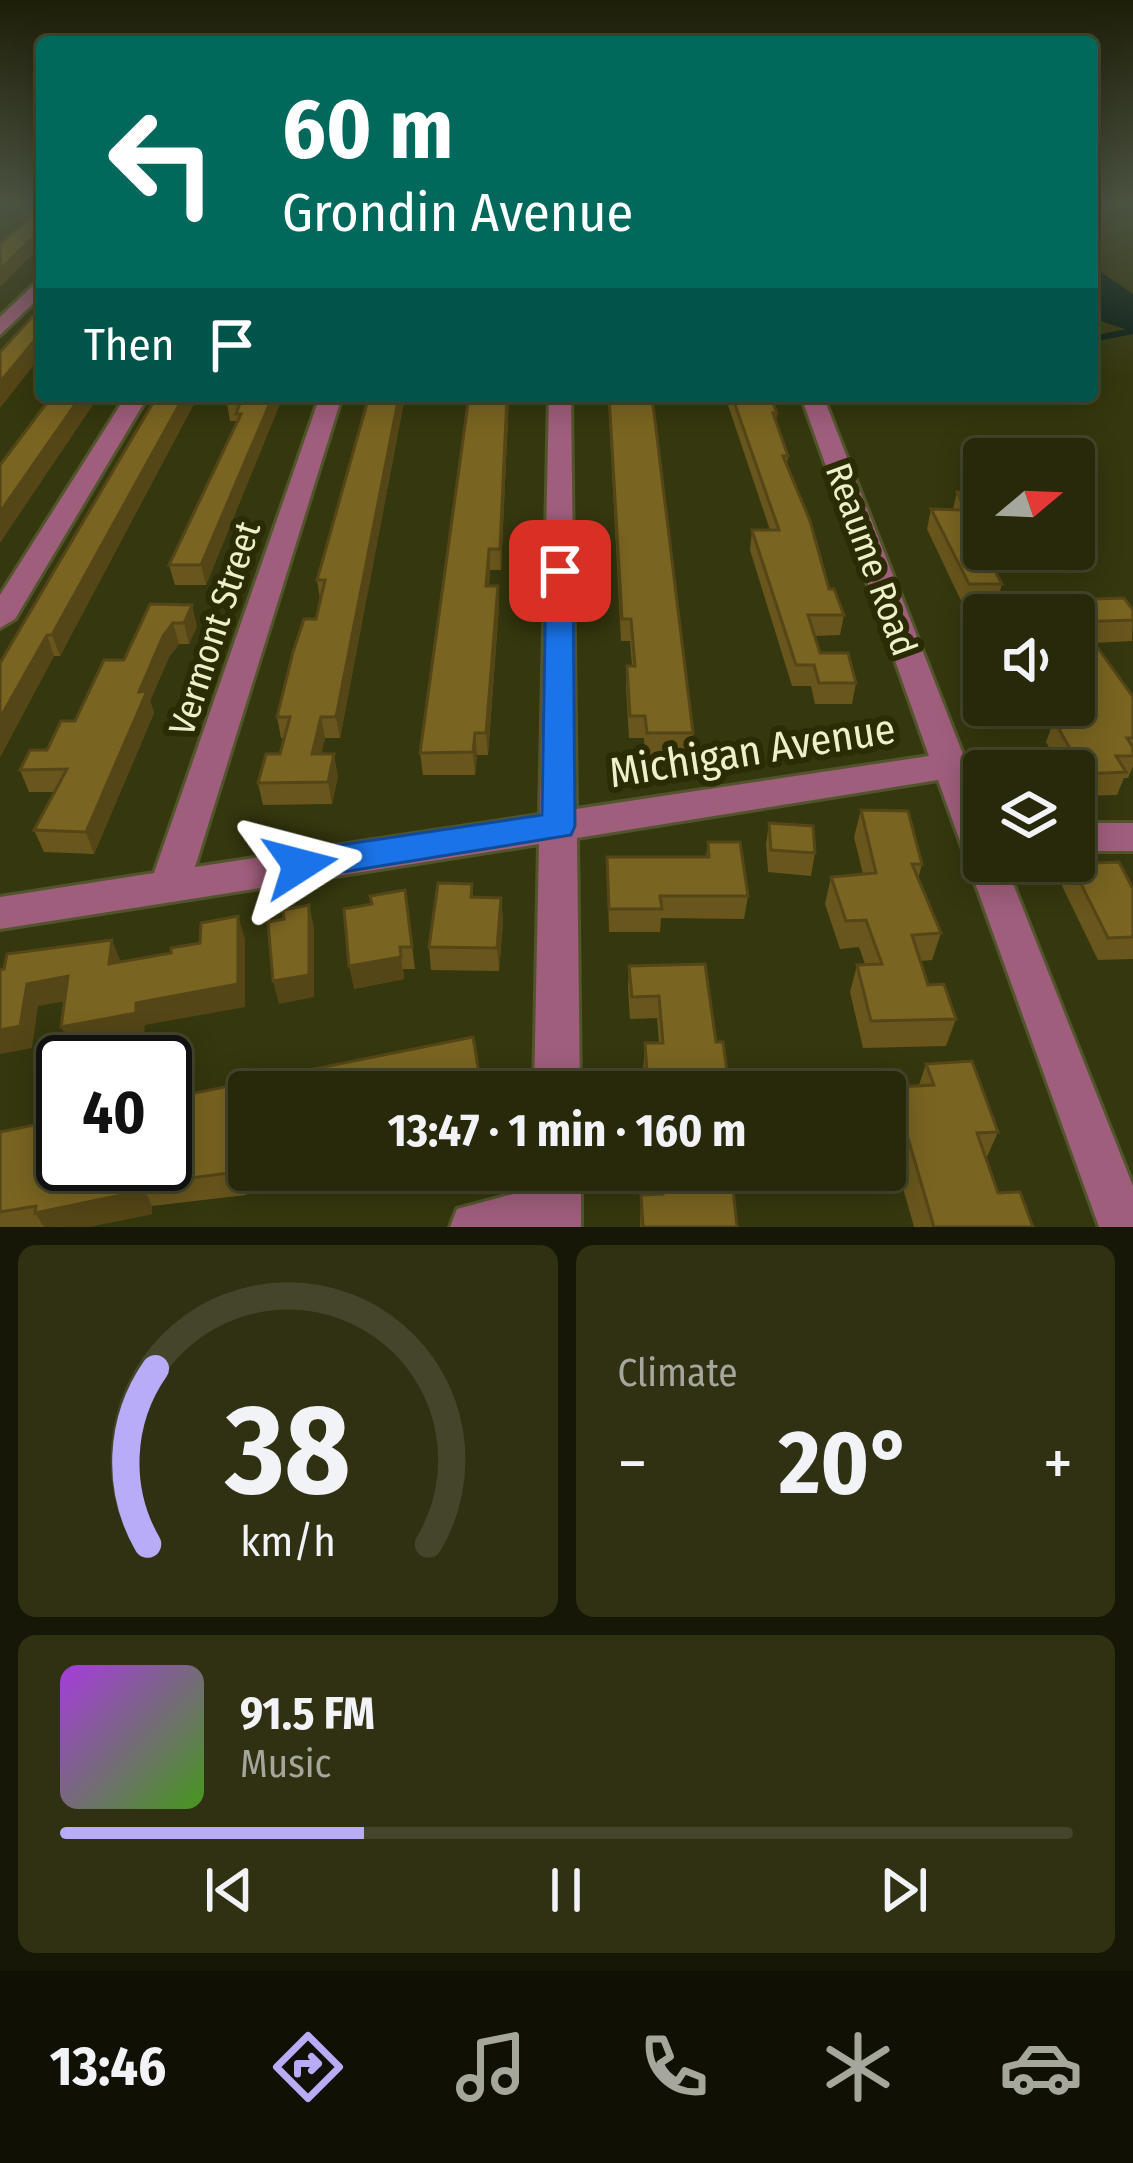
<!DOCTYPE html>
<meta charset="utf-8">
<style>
:root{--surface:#28290a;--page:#303113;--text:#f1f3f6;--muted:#a5a69c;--line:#44452b;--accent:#b8abf7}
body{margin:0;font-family:"Fira Sans Condensed",sans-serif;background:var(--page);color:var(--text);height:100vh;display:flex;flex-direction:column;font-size:45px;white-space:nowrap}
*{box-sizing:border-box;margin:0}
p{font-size:39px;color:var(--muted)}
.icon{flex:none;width:66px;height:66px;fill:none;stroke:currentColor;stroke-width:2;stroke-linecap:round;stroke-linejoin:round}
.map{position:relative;height:1227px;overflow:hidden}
.panel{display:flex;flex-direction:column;gap:18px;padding:18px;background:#161706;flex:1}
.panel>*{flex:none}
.hud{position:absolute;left:36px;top:36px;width:1062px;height:366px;border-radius:12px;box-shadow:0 6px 30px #0003,0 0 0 3px var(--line);background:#00695c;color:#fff;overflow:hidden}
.needle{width:78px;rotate:71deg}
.buttons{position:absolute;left:963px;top:438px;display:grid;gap:24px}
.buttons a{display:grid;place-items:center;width:132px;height:132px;border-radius:12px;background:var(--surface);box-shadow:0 6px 30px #0003,0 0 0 3px var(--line);font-size:60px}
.speed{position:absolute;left:36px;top:1035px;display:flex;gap:24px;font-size:60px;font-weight:700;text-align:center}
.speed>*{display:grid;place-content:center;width:156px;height:156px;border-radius:50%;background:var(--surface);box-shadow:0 6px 30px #0003,0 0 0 3px var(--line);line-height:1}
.speed .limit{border:6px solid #111;border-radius:18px;background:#fff;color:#111}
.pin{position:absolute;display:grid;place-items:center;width:102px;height:102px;color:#fff;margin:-51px;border-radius:24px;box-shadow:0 6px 18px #0006}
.me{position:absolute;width:132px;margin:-66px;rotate:81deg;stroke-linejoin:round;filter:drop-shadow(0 0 9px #0008)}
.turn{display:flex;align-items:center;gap:42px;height:252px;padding:0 48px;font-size:54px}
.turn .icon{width:156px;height:156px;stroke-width:2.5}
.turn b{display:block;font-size:84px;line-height:102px}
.then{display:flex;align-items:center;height:114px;padding:0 48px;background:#0003;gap:24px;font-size:45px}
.big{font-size:90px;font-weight:700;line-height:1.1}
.panel .tile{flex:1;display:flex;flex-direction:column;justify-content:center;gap:18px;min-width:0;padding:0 42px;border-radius:18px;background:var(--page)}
.panel .dial{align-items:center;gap:0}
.dial svg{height:312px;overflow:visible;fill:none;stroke:var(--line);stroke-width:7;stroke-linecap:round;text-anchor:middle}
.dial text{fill:var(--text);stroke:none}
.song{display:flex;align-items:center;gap:36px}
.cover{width:144px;height:144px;border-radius:18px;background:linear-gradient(135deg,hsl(280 70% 55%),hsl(100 70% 35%))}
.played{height:12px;border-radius:6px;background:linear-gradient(90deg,var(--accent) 30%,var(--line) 30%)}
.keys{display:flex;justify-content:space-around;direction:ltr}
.heat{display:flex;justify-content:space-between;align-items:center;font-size:66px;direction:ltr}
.panel .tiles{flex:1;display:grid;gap:18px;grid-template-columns:1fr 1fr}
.tile:last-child{grid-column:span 2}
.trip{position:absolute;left:228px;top:1071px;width:678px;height:120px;border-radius:12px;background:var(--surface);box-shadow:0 6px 30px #0003,0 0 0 3px var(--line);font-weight:700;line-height:120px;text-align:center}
.tab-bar{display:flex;height:192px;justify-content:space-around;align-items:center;background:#101004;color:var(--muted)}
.tab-bar .icon{width:84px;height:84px}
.tab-bar .active{color:var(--accent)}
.tab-bar b{font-size:54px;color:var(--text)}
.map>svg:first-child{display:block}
</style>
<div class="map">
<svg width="1133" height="1227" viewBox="0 0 1133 1227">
<rect width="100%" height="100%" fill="#35370e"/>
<path fill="#0a1f19" d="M 1092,255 L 1101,272 L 1133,294 L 1133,332 L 1092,318 Z"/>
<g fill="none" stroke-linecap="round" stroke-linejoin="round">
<path stroke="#0a1f19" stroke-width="6" d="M 1092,339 L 1133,331"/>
<defs>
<path id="minor" d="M 42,277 L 42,295 L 0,335 L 0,317 Z
M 126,396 L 148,396 L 15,619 L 0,628 L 0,595 Z
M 320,396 L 342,396 L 195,867 L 540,815 L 549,396 L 571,396 L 576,809 L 929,756 L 801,396 L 823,396 L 984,808 L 984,861 L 1004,861 L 1133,1186 L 1133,1227 L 1099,1227 L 938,780 L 577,838 L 580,1092 L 534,1092 L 539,844 L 0,929 L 0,897 L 154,873 Z
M 1074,823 L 1133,823 L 1133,851 L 1074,851 Z
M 533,1170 L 581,1170 L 581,1227 L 450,1227 L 457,1209 L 532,1189 Z"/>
</defs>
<use href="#minor" stroke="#52552c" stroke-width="6"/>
<use href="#minor" fill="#9f5e7c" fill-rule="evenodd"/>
</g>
<path fill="#68561c" d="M 157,396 L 198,396 L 60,656 L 54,656 L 0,757 L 0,663 Z
M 283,396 L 206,585 L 175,585 L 169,565 L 237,421 L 230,421 L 227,403 Z
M 369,396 L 405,396 L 340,738 L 325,738 L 321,754 L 338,776 L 332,804 L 263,805 L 258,783 L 280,754 L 284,738 L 281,738 L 277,717 L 316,619 L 320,599 L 317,580 Z
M 509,396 L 501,570 L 490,570 L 489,586 L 498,586 L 499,607 L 488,755 L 477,755 L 475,775 L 423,775 L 420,753 Z
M 608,396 L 693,733 L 691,755 L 645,755 L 644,738 L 629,738 L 626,687 L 627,666 L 632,666 L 630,641 L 621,641 Z
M 725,396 L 770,396 L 777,413 L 776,422 L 788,456 L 787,464 L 829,589 L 844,615 L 840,635 L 815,636 L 820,653 L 856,683 L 852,704 L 815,704 L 811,686 L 792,686 L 750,550 L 752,530 L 770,530 Z
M 957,492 L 984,492 L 984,532 L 975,532 L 1002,584 L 996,605 L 963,605 L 927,529 L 931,509 L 953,509 Z
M 1064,600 L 1133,610 L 1132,641 L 1094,643 L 1133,697 L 1133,766 L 1128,778 L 1124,778 L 1117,795 L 1075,796 L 1074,771 L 1062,771 L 1046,742 L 1054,720 L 1070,719 L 1061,705 L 1074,705 L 1074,615 L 1059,615 Z
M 150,604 L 197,626 L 189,644 L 179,644 L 169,657 L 150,701 L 154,713 L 94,854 L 44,852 L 34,830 L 55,792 L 29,792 L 20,770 L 47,750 L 75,721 L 124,660 Z
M 861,810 L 922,864 L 918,879 L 941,933 L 932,960 L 920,961 L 928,985 L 956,1019 L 946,1046 L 863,1048 L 850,992 L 857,965 L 865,964 L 859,947 L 840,949 L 825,904 L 831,877 L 863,874 L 854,837 Z
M 769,823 L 815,853 L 811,876 L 768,872 L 766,845 Z
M 708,842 L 748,896 L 744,919 L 661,918 L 660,932 L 609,932 L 607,857 L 706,857 Z
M 1071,864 L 1133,889 L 1133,959 L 1098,960 L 1062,886 Z
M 472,884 L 473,898 L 501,898 L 503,921 L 499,971 L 431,970 L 429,947 Z
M 405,890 L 415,969 L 403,969 L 404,979 L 354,989 L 372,904 Z
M 629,966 L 716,1042 L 729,1086 L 728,1092 L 631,1092 L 632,1073 L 643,1073 L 645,1043 L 659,1043 L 657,1018 L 630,1019 L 628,988 Z
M 926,1064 L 998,1132 L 986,1159 L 998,1193 L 1033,1227 L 914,1227 L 897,1167 L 885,1168 L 885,1092 L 874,1092 L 875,1088 L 919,1085 Z
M 249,1092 L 249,1170 L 374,1170 L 290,1188 L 286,1178 L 246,1186 L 246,1195 L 152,1206 L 152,1214 L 88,1227 L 0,1227 L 0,1132 Z
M 660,1170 L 731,1170 L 737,1227 L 640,1227 L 641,1195 L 659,1195 Z"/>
<path fill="#554617" d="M 42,229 L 42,245 L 0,287 L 0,269 Z
M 39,335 L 42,355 L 0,408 L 0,382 Z
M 81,396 L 99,396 L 0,543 L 0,512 Z
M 184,396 L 198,396 L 60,656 L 52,635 Z
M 273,396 L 283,396 L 206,585 L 201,565 Z
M 399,396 L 405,396 L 340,738 L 336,717 Z
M 507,396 L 509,396 L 501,570 L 500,549 Z
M 489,549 L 490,570 L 487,607 L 486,586 Z
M 498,586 L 499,607 L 488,755 L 486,733 Z
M 192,605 L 197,626 L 189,644 L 184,623 Z
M 173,623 L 179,644 L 169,657 L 150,701 L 154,713 L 94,854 L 86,832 L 139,692 L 163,636 Z
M 47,635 L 54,656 L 0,757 L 0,718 Z
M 321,717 L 325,738 L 316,776 L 312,754 Z
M 475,733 L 477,755 L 475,775 L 473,752 Z
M 334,754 L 338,776 L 332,804 L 328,782 Z
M 501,898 L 503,921 L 499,971 L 497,948 Z
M 309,905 L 314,928 L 314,997 L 279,1004 L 273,981 Z
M 238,916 L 245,939 L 245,1007 L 145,1025 L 144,1035 L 72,1049 L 61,1027 L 136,1003 Z
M 112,940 L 121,962 L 109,964 Z
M 401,957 L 404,979 L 354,989 L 349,966 Z
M 68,976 L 78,999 L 38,1006 L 32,1048 L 0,1054 L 0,1030 L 27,984 Z
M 238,1163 L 246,1186 L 246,1195 L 237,1172 Z
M 284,1170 L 374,1170 L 290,1188 Z
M 142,1184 L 152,1206 L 152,1214 L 88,1227 L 44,1227 L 35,1213 Z"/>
<path fill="#796421" stroke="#554617" stroke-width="3" d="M 32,206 L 42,206 L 42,229 L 0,269 L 0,244 L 29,218 L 20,218 Z
M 42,306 L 42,335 L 39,335 L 0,382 L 0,352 Z
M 52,396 L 81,396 L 0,512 L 0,465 Z
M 157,396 L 184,396 L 52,635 L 47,635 L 0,718 L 0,663 Z
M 230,396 L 273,396 L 201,565 L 169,565 L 241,414 L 236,414 L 240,403 L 227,403 Z
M 369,396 L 399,396 L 336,717 L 321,717 L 312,754 L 334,754 L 328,782 L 258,783 L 266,754 L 280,754 L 290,717 L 277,717 L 293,652 L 304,619 L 316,619 L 325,580 L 317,580 Z
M 469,396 L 507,396 L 500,549 L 489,549 L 486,586 L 498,586 L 486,733 L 475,733 L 473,752 L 420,753 Z
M 609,396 L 652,396 L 693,733 L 647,733 L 645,716 L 630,716 L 627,666 L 635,666 L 631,619 L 622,619 Z
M 732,396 L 770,396 L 777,413 L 773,413 L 788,456 L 783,456 L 810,521 L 829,589 L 834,589 L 844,615 L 808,615 L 820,653 L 848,653 L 856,683 L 819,683 L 814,665 L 796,665 L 752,530 L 779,530 Z
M 957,492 L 984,492 L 984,512 L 966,512 Z
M 931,509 L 963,510 L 1002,584 L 969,584 Z
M 1124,598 L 1133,610 L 1133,620 L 1078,622 L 1064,600 Z
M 150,604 L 192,605 L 184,623 L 173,623 L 163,636 L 139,692 L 147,691 L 86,832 L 34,830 L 67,769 L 20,770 L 30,750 L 47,750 L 61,721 L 75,721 L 104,660 L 124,660 Z
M 1085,630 L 1133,697 L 1133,738 L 1127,738 L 1133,748 L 1133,756 L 1116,756 L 1126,772 L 1084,774 L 1054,720 L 1093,719 L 1074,691 L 1074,678 L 1083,678 L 1074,664 L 1074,631 Z
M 861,810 L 908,811 L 922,864 L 912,864 L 941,933 L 912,935 L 928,985 L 944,984 L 956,1019 L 871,1021 L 857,965 L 882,964 L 866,920 L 846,921 L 831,877 L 876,873 Z
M 769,823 L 813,826 L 815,853 L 771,850 Z
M 708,842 L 740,842 L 748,896 L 660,896 L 662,909 L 609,909 L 607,857 L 709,857 Z
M 1119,862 L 1133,889 L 1133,937 L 1108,938 L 1071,864 Z
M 438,883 L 472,884 L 471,897 L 501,898 L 497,948 L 429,947 Z
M 405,890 L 412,947 L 400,947 L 401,957 L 349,966 L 344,909 L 372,904 L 370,896 Z
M 309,905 L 309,975 L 273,981 L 268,922 L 284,919 L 283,910 Z
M 238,916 L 238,984 L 136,1003 L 136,1013 L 61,1027 L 68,976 L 27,984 L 20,1026 L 0,1030 L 0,970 L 4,969 L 7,954 L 112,940 L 109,964 L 171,953 L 171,948 L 200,943 L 201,923 Z
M 705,964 L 716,1042 L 723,1042 L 729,1086 L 673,1088 L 674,1092 L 633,1092 L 632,1073 L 647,1073 L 645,1043 L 663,1043 L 659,996 L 632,997 L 629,966 Z
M 473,1037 L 482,1092 L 249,1092 L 249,1161 L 238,1163 L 237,1172 L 142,1184 L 141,1191 L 35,1213 L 36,1206 L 0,1212 L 0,1132 L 63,1119 L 63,1164 L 165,1164 L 165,1099 Z
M 972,1061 L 998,1132 L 977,1133 L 998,1193 L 1020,1192 L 1033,1227 L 934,1227 L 908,1138 L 890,1139 L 885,1122 L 885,1092 L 876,1092 L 875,1088 L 934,1085 L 926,1064 Z
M 662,1170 L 731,1170 L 737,1227 L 643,1227 L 641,1195 L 663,1194 Z"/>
<linearGradient id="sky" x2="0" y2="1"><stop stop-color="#1d1e08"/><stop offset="0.54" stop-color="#4b5341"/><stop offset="1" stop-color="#4b5341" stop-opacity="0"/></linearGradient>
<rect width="1133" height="378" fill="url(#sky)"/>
<path fill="#1a73e8" stroke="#114b97" stroke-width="3" d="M 560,563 L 573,571 L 575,826 L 571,835 L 300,879 L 287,875 L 282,865 L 287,855 L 300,851 L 542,815 L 546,571 Z"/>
<g text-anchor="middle" stroke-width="12" stroke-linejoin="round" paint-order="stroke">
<g font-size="36" fill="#edf1cb" stroke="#2b2c03">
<text transform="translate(872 559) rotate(70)" y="13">Reaume Road</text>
<text transform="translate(214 628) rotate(-72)" y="13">Vermont Street</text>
</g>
<g font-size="42" fill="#edf1cb" stroke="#2b2c03">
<text transform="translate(752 750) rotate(-9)" y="15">Michigan Avenue</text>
</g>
</g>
</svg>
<div class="buttons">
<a><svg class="needle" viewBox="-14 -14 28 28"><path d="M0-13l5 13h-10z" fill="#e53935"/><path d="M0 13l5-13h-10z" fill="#a5a69c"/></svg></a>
<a><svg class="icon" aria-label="sound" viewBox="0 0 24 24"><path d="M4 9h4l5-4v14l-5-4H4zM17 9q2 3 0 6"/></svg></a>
<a><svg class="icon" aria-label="layers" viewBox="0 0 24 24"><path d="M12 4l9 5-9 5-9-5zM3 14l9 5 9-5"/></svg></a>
</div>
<div class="speed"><div class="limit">40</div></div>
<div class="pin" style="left:560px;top:571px;background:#d93025"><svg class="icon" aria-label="arrive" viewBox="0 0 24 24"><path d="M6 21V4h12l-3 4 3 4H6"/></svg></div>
<svg class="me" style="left:300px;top:865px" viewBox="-20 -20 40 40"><path d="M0-17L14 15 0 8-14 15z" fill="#1a73e8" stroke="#fff" stroke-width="4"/></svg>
<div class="trip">13:47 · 1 min · 160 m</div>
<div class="hud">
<div class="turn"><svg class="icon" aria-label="left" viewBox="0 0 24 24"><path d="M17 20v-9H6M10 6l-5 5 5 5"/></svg><div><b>60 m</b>Grondin Avenue</div></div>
<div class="then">Then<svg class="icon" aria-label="arrive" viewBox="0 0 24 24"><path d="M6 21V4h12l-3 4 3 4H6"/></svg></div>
</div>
</div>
<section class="panel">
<div class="tiles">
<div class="tile dial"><svg viewBox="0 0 100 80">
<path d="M14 69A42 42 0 1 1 86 69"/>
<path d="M14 69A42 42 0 0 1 16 24" stroke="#b8abf7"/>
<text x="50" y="56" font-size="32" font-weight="700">38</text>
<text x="50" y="72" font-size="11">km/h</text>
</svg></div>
<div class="tile"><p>Climate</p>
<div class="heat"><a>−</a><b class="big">20°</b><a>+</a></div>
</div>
<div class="tile">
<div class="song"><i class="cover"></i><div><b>91.5 FM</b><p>Music</p></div></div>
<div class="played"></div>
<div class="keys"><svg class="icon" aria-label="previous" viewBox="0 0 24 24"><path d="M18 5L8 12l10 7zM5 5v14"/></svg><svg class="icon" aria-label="pause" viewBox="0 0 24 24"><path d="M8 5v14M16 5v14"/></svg><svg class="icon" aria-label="next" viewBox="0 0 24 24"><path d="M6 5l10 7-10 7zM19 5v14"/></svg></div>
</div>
</div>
</section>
<nav class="tab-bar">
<b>13:46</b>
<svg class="icon active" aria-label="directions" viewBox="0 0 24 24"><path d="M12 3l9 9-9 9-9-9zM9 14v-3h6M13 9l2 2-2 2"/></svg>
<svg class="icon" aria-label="music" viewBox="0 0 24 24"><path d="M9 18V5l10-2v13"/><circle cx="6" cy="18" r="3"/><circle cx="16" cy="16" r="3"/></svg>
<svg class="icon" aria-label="phone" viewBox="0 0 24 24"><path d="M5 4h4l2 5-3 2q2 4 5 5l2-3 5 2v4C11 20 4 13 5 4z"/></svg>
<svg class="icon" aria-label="climate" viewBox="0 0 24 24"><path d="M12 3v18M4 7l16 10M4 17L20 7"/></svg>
<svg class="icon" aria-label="car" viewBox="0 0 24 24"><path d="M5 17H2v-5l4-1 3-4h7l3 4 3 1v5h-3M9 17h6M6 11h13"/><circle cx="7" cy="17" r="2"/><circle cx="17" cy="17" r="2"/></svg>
</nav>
